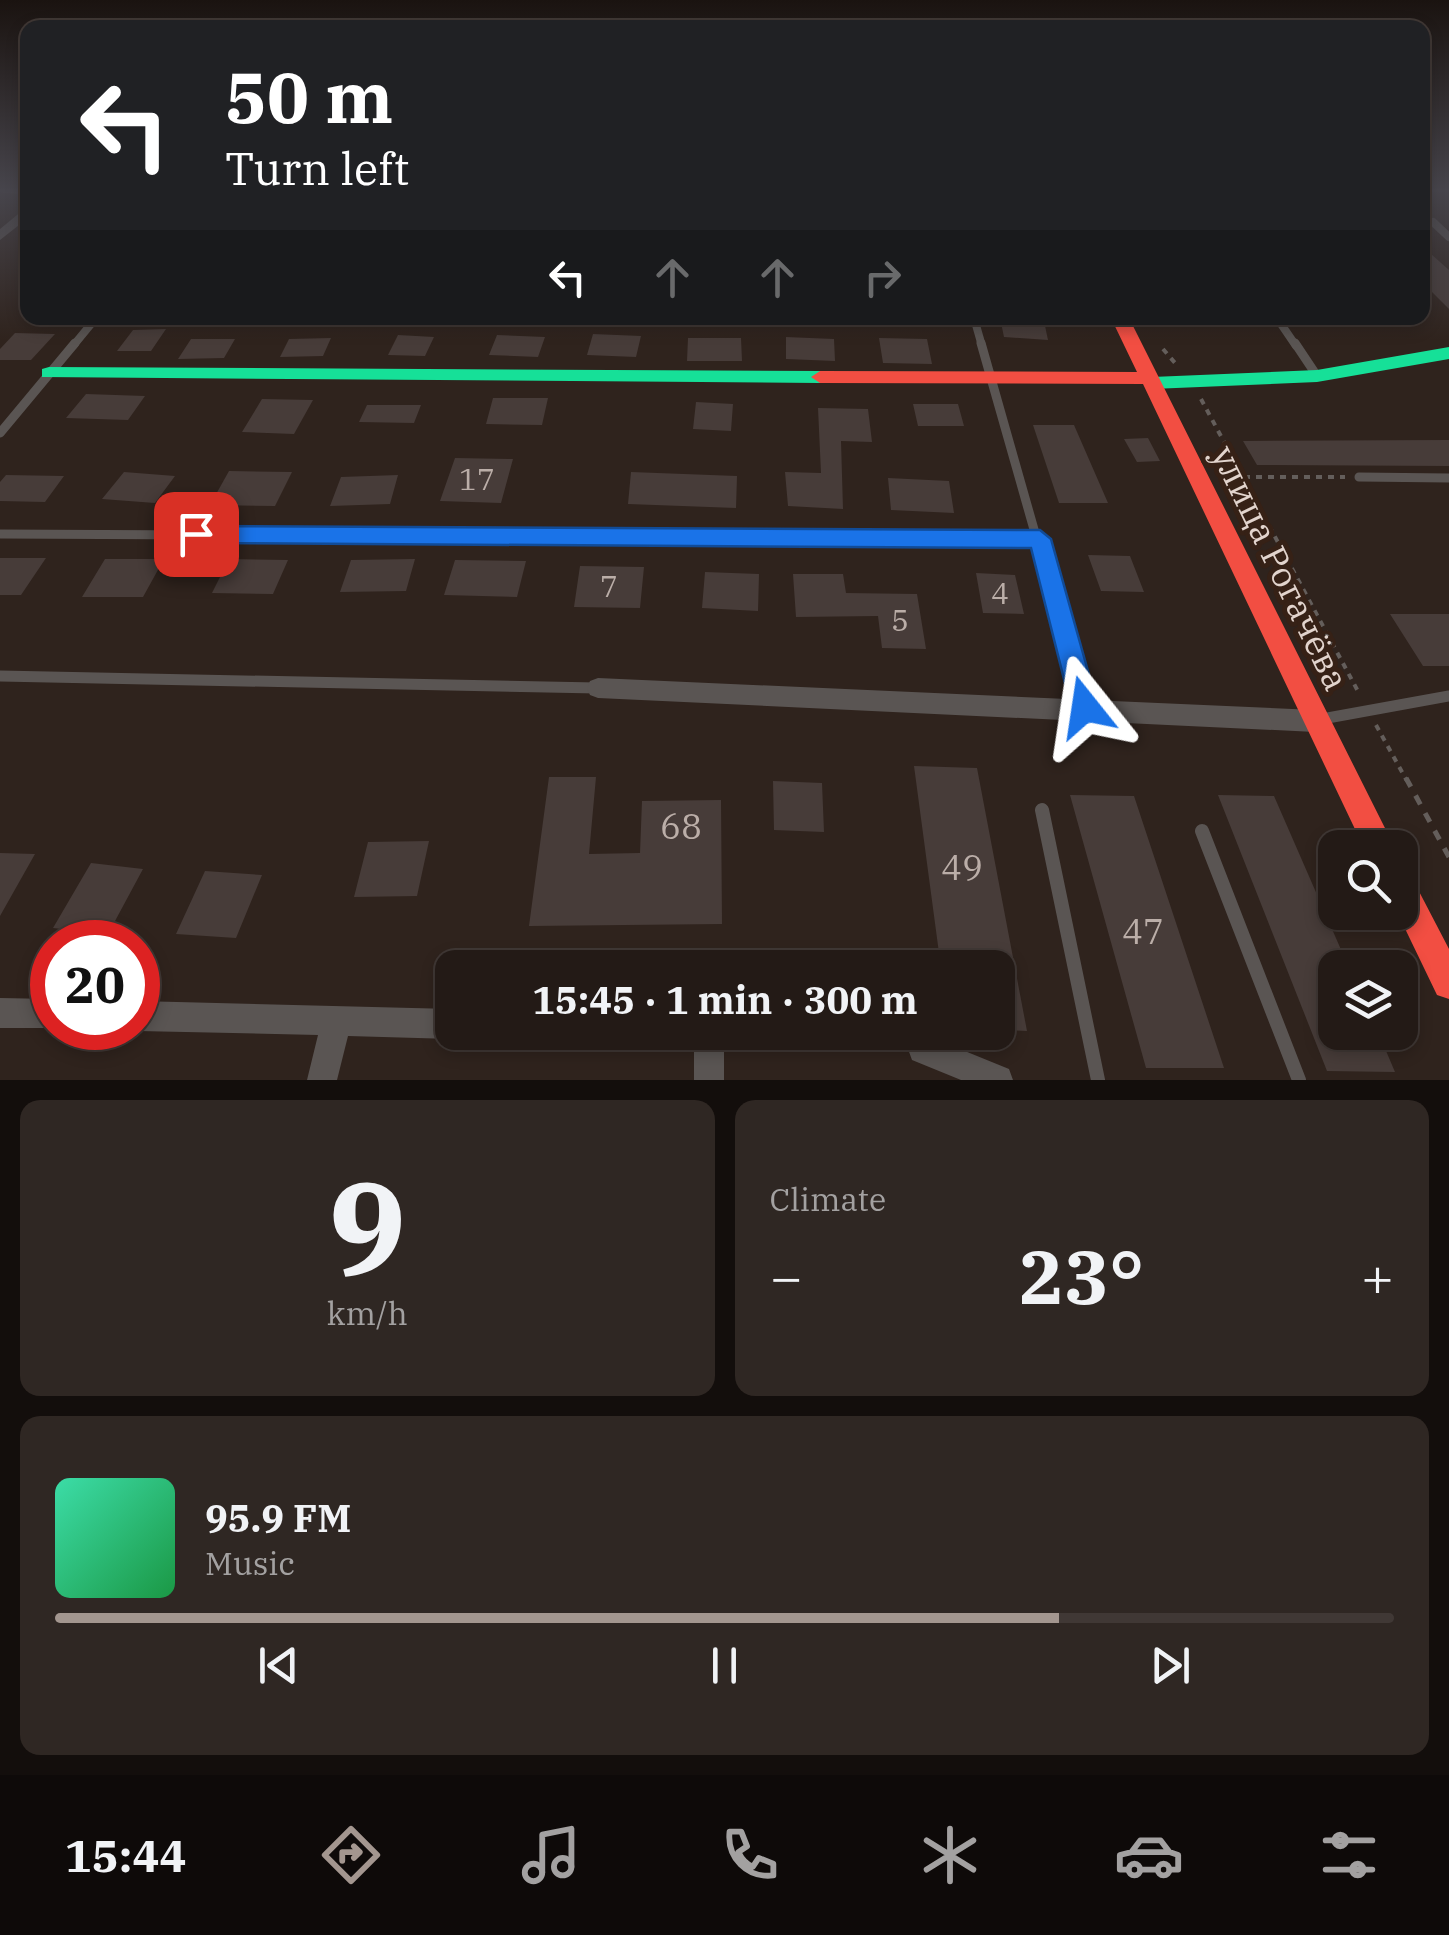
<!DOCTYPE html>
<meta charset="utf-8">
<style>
:root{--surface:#231a16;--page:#2f2723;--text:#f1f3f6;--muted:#a3a1a1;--line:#403835;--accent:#a3968f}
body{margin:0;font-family:"IBM Plex Serif",serif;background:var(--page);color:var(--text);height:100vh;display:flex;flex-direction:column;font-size:38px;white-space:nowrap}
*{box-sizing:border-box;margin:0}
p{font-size:32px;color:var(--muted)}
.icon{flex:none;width:55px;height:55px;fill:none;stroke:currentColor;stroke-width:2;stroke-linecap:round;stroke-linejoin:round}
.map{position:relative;height:1080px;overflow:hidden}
.side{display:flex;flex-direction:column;gap:20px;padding:20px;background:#130e0c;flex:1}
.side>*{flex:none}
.top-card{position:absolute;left:20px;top:20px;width:1410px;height:305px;border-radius:20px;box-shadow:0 5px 15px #0003,0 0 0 2px var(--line);background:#202124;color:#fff;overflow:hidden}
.tools{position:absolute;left:1318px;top:830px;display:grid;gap:20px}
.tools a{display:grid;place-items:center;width:100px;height:100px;border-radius:20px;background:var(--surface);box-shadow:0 5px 15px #0003,0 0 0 2px var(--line);font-size:50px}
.speed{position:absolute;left:30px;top:920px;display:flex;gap:20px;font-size:50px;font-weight:700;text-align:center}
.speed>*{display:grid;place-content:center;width:130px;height:130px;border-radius:50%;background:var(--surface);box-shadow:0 5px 15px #0003,0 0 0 2px var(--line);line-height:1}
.speed .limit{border:15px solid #d22;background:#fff;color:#111}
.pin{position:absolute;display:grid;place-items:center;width:85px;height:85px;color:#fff;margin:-42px;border-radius:20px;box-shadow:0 5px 15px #0006}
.me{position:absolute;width:110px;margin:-55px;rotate:345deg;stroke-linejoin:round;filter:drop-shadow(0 0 8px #0008)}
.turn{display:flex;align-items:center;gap:35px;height:210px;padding:0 40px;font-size:45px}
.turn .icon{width:130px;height:130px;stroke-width:2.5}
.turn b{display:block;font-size:70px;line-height:85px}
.lanes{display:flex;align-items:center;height:95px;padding:0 40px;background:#0003;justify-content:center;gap:50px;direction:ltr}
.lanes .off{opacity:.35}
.big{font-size:75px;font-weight:800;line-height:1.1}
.side .tile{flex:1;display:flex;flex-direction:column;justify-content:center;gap:15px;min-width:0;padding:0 35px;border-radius:20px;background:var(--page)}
.side .dial{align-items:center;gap:0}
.dial b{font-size:130px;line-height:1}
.song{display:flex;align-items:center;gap:30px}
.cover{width:120px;height:120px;border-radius:15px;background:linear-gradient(135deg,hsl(160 70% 55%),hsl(140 70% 35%))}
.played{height:10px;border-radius:5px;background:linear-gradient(90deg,var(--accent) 75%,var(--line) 75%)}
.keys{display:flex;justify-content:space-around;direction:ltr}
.heat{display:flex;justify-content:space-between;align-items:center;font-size:55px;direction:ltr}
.side .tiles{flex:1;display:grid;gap:20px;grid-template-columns:1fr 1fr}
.tile:last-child{grid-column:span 2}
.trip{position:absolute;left:435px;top:950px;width:580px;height:100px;border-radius:20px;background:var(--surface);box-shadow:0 5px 15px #0003,0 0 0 2px var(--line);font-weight:800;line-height:100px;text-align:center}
.tabs{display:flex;height:160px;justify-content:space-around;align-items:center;background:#0e0a09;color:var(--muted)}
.tabs .icon{width:70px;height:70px}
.tabs .on{color:var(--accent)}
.tabs b{font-size:45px;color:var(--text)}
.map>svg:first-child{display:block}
</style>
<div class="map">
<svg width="1449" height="1080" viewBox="0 0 1449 1080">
<rect width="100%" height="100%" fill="#2f231d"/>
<path fill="#473c39" d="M 1422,246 L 1449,270 L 1449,309 L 1422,282 Z
M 1000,318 L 1044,321 L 1048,340 L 1004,337 Z
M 166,329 L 151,351 L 117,351 L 133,330 Z
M 15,333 L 55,334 L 31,360 L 0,360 L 0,349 Z
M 593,334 L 641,336 L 636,357 L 587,355 Z
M 398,335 L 434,337 L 425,356 L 388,355 Z
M 497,335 L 545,337 L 538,357 L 489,355 Z
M 786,337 L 834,339 L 835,361 L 786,359 Z
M 331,338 L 323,356 L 280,357 L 289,339 Z
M 688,338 L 741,338 L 742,361 L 687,361 Z
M 879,338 L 927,339 L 932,364 L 883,363 Z
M 191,339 L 235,339 L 224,358 L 178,359 Z
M 86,394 L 145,396 L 128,420 L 66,418 Z
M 493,398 L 548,398 L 542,425 L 486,424 Z
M 262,399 L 313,400 L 294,434 L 242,432 Z
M 696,402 L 733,404 L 731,431 L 693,429 Z
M 913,404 L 958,404 L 964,426 L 918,426 Z
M 367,405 L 421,405 L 414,423 L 359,422 Z
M 818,408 L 868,409 L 872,442 L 841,441 L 843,509 L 788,506 L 785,472 L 821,473 Z
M 1033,425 L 1074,425 L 1108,503 L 1059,503 Z
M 1148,438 L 1160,461 L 1137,462 L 1124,439 Z
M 1449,440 L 1449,466 L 1257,465 L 1243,441 Z
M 455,458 L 513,459 L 501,503 L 440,501 Z
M 229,471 L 292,472 L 275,506 L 210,505 Z
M 124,472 L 175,476 L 155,503 L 102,499 Z
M 631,472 L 737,476 L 736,508 L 628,504 Z
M 6,475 L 64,476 L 45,502 L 0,501 L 0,482 Z
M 398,475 L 390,504 L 330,506 L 341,477 Z
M 888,478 L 949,481 L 954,513 L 891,510 Z
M 1088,555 L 1130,556 L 1144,592 L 1101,591 Z
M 0,558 L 46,558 L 21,595 L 0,595 Z
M 105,559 L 164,559 L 143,597 L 82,597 Z
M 229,559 L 288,560 L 273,594 L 212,593 Z
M 415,559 L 406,591 L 340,592 L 351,560 Z
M 455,560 L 526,561 L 517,597 L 444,595 Z
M 580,566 L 644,567 L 640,608 L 574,607 Z
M 705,572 L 759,574 L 758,611 L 702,608 Z
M 976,573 L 1015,575 L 1024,614 L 983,613 Z
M 793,574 L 843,574 L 846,593 L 917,594 L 926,649 L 882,648 L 878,616 L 796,617 Z
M 1390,614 L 1449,614 L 1449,666 L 1423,666 Z
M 914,766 L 977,768 L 1027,1031 L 998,1030 L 998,968 L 941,968 Z
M 549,777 L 596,777 L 589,854 L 640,853 L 642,801 L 721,800 L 722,924 L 529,926 Z
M 773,781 L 822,783 L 824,832 L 774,830 Z
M 1070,795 L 1134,796 L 1224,1068 L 1146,1068 Z
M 1218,795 L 1274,796 L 1349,968 L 1335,968 L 1335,1032 L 1378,1032 L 1395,1072 L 1327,1071 Z
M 429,841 L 417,896 L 354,897 L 368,842 Z
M 0,853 L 35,854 L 0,916 Z
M 91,863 L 143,869 L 108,934 L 53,928 Z
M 205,871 L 262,875 L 236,938 L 176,934 Z"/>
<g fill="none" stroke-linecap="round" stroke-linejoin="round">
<path stroke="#645e5b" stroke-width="4" stroke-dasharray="6 6" stroke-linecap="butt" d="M 1163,349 L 1175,363
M 1201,399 L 1360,695
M 1244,477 L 1345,477
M 1376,725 L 1407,781"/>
<path stroke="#645e5b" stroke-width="5" stroke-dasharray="10 10" stroke-linecap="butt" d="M 1406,778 L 1449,857
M 886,1032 L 900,1039"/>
<path stroke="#5a5553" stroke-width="8" d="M 5,189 L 28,190
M 1433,222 L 1449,237
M 974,318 L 982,346
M 1277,318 L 1296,346
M 73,346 L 96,318"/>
<path stroke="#5a5553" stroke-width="9" d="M 981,343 L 1037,540
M 1295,343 L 1317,376
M 0,433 L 75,343
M 1359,477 L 1449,478
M 0,534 L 1040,539"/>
<path stroke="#5a5553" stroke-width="11" d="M 674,537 L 1040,539
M 1037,537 L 1085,707
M 0,676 L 597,688
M 1322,719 L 1449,696"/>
<path stroke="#5a5553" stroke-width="14" d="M 1042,810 L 1098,1080
M 1202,831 L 1299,1080"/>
<path fill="#5a5553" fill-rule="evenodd" d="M 28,206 L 28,218 L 0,240 L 0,229 Z
M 598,678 L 1315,710 L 1323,713 L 1327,721 L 1323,729 L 1315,732 L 598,698 L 590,695 L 587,688 L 590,681 Z
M 0,998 L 52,999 L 52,1028 L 55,1028 L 0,1028 Z
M 138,1001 L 452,1009 L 452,1032 L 463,1032 L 452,1039 L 348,1036 L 337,1080 L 307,1080 L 318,1035 L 138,1031 L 130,1028 L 138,1028 Z
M 679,1032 L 724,1032 L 724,1080 L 694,1080 L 694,1047 L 683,1043 Z
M 923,1034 L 1009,1069 L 1013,1080 L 961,1080 L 912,1060 L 908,1049 L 912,1038 Z"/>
<path fill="#16e098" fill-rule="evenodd" d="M 1449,347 L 1449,359 L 1317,382 L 1152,389 L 1143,383 L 1152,377 L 1317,370 Z
M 49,367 L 820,371 L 829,377 L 820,383 L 42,377 L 42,369 Z"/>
<path fill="#f24e42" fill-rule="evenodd" d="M 1111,318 L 1129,318 L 1395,848 L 1364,848 L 1143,384 L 820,383 L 811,377 L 820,371 L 1137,372 Z
M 1400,872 L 1411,876 L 1449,949 L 1449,999 L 1437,995 L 1397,912 L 1400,912 Z"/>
</g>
<linearGradient id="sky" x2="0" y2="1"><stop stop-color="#1a1310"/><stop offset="0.56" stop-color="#47454c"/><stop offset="1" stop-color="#47454c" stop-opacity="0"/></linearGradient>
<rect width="1449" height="340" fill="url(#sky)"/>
<path fill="#1a73e8" stroke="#114b97" stroke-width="2.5" d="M 196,526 L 1040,530 L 1051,539 L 1098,707 L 1094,716 L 1085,719 L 1075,716 L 1071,707 L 1031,548 L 196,543 L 184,534 Z"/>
<g text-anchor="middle" stroke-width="10" stroke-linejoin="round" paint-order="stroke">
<g font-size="30" fill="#bbaea8">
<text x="477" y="490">17</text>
<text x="609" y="597">7</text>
<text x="1000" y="604">4</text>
<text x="900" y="631">5</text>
</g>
<g font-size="35" fill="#e2d4cd" stroke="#362116">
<text transform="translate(1280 568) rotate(64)" y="12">улица Рогачёва</text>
</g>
<g font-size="35" fill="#bbaea8">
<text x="681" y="839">68</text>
<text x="962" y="880">49</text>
<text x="1143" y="944">47</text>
</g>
</g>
</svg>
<div class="tools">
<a><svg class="icon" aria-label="search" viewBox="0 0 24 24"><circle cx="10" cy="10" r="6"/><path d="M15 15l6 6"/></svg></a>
<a><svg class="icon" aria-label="layers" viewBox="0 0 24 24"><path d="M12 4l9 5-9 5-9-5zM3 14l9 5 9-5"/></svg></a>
</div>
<div class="speed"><div class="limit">20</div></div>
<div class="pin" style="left:196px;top:534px;background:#d93025"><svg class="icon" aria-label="arrive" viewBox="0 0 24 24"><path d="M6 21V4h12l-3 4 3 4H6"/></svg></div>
<svg class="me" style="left:1085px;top:707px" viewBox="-20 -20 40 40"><path d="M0-17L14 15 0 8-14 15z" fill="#1a73e8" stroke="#fff" stroke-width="4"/></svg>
<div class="trip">15:45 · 1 min · 300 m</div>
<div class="top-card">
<div class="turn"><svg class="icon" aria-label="left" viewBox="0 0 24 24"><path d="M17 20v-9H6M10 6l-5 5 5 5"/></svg><div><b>50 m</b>Turn left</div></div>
<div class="lanes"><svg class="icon" aria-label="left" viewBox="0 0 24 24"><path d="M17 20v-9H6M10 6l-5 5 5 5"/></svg><svg class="icon off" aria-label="ahead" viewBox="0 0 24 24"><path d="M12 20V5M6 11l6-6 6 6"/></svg><svg class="icon off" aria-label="ahead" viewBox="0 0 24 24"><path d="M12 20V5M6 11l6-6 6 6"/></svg><svg class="icon off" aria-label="right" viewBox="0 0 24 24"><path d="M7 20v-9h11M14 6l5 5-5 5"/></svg></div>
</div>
</div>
<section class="side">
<div class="tiles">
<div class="tile dial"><b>9</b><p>km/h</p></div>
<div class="tile"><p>Climate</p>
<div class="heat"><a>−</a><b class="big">23°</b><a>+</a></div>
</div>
<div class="tile">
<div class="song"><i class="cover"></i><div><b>95.9 FM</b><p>Music</p></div></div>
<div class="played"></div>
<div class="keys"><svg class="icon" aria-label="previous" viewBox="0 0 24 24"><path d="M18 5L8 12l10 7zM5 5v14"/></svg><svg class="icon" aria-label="pause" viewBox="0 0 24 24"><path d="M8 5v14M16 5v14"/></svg><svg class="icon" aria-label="next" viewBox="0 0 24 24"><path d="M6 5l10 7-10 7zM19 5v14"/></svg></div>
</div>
</div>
</section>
<nav class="tabs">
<b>15:44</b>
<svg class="icon on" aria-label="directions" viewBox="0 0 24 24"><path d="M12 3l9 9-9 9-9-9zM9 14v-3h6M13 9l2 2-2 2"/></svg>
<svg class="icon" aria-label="music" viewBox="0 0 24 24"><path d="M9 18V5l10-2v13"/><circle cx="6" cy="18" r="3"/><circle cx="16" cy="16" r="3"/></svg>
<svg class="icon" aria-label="phone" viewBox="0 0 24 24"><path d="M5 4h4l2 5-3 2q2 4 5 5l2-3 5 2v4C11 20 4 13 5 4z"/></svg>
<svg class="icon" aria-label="climate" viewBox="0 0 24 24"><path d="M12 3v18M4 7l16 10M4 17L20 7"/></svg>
<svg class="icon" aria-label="car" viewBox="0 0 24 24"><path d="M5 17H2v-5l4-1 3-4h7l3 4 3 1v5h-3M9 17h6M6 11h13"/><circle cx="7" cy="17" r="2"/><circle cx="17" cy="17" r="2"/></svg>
<svg class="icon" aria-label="filters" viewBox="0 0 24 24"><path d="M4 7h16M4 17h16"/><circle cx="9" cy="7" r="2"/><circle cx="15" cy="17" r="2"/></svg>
</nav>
